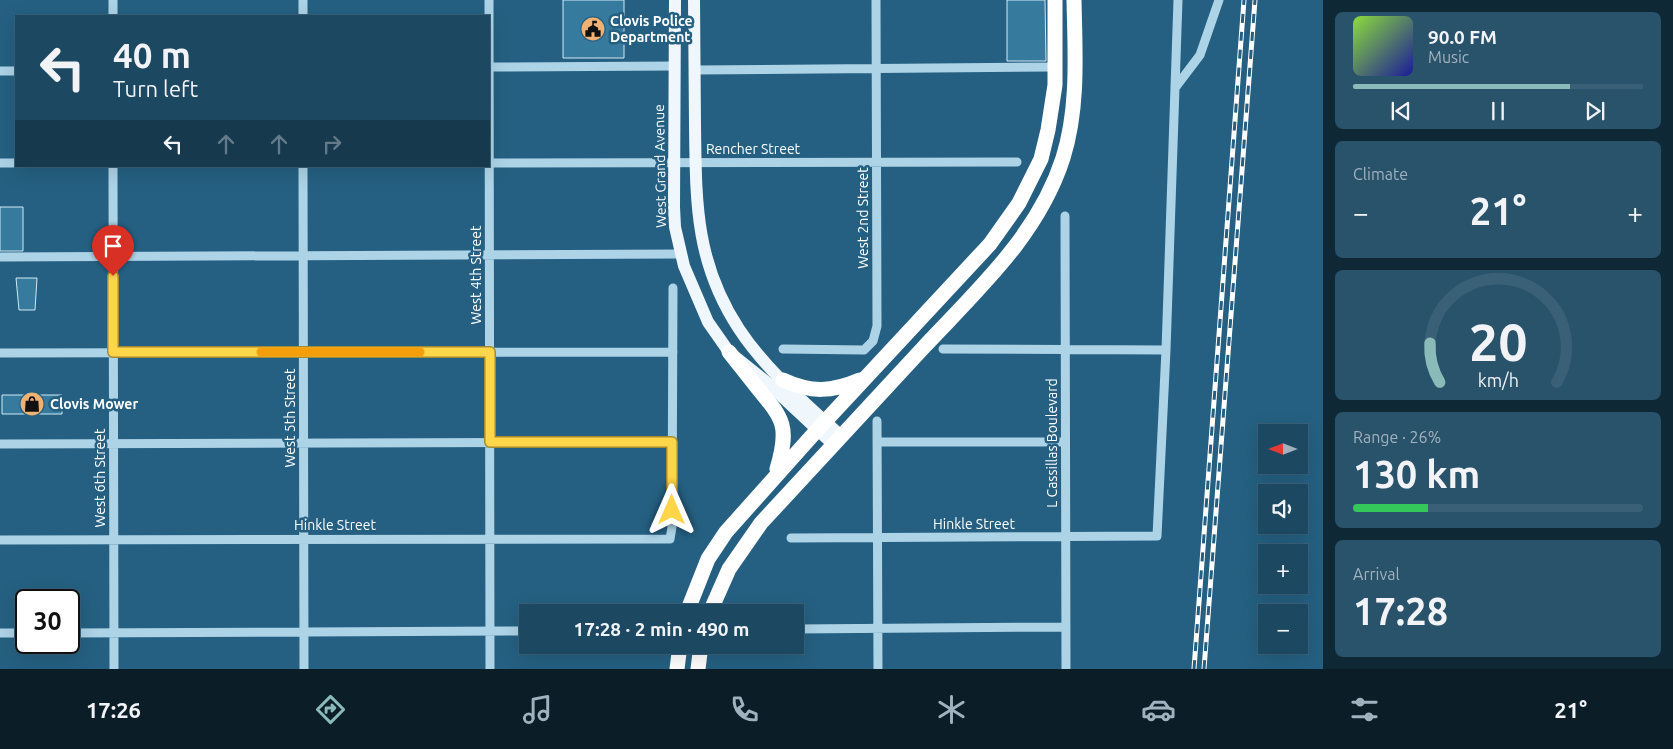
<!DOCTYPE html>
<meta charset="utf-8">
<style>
:root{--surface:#1c4862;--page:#29526b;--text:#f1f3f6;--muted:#a0b2be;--line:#3a6077;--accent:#8bbbb9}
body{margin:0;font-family:Ubuntu,sans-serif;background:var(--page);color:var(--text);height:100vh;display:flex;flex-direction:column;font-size:19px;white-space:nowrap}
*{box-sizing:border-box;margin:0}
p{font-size:16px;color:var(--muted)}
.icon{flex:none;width:28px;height:28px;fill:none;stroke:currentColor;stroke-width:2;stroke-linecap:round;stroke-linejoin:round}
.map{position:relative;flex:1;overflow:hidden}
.panel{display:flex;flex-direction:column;gap:12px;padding:12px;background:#0f2836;width:350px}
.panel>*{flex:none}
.hud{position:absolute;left:15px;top:15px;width:475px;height:152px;border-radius:0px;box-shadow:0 5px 20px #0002,0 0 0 1px var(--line);background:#1c4862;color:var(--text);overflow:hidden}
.needle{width:32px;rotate:270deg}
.tools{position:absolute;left:1258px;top:424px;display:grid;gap:10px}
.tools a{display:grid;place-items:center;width:50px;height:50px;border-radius:0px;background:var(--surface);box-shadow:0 5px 20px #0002,0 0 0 1px var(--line);font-size:25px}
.speed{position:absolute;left:15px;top:589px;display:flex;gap:10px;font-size:25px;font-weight:700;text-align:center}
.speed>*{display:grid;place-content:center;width:65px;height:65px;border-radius:50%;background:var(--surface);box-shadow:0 5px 20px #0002,0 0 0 1px var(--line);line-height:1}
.speed .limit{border:2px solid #111;border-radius:8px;background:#fff;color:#111}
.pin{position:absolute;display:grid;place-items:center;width:42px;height:42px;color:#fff;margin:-51px -21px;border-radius:50% 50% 50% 0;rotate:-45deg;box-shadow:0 0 5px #0007}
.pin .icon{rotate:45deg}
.me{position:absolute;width:55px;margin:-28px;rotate:0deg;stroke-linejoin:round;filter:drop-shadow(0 0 4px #0008)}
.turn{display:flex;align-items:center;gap:18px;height:105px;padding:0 15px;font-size:22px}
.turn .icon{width:65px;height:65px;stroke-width:2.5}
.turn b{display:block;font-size:35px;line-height:42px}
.lanes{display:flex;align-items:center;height:48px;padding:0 15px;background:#0003;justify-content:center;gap:25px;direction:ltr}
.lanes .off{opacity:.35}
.big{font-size:38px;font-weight:600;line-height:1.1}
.panel .card{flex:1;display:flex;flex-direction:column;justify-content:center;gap:8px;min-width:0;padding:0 18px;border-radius:8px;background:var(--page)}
.panel .dial{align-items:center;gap:0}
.dial svg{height:130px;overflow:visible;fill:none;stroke:var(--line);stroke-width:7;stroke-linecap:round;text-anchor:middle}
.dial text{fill:var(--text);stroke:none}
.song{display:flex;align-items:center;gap:15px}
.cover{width:60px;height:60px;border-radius:8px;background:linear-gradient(135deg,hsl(90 70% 55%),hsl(240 70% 35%))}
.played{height:5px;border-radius:2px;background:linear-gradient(90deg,var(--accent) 75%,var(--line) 75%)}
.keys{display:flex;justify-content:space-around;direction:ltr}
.heat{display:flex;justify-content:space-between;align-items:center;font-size:28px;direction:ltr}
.charge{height:8px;border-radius:4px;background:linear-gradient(90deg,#34c759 26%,var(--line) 0)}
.trip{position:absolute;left:519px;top:604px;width:285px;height:50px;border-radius:0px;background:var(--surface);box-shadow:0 5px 20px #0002,0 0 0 1px var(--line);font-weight:600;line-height:50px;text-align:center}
.dock{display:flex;height:80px;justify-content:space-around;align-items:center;background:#0b1d27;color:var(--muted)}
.dock .icon{width:35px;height:35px}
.dock .current{color:var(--accent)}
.dock b{font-size:22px;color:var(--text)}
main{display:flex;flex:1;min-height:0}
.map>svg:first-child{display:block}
</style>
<main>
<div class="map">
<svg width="1323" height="669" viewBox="0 0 1323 669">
<rect width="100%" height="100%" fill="#256082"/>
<path fill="#367a9e" stroke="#d1e9f5" d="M 563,0 L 624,0 L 624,58 L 563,58 Z
M 1007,0 L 1045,0 L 1046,61 L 1007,61 Z
M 0,207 L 23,207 L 23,251 L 0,251 Z
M 16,278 L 37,278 L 35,310 L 19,310 Z
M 2,395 L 62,395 L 62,414 L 2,414 Z"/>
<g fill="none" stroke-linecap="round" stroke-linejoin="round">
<path stroke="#add3e7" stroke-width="9" d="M 113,0 L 113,16
M 303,0 L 303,16
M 489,0 L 490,669
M 489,67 L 675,66
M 695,70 L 1055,67
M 0,71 L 16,71
M 1175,88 L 1200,55 L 1219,0
M 0,163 L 16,163
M 489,163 L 1017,162
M 113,166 L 114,669
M 303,166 L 304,669
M 1065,216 L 1066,669
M 0,257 L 681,254
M 783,349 L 864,350 L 873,341 L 877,326 L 876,0
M 943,349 L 1166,350
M 0,353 L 673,352
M 877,421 L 878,669
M 877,442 L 1065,442
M 0,444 L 672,442
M 791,538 L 1157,536 L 1166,350 L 1178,0
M 0,540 L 670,539 L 672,527 L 673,288
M 795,629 L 1066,627
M 0,633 L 26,633
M 69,633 L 528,631"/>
<path stroke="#eff7fd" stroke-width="12" d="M 675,0 L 674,207 L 675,227 L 684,266 L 708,322 L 729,352 L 764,380 L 834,445
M 694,0 C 694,42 695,84 695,125 C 696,202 695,262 739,329 C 766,370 806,404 841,436"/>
<path stroke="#fff" stroke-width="15" d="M 729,352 C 738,363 747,375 756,386 C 783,419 790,425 777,469
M 783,380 C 811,393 832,392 860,380
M 687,612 L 708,559 L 726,532 L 818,429 L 990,244 L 1019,203 L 1041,159 L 1048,130 L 1055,85 L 1055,0
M 710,612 L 729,569 L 761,523 C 815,464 869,406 923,348 C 977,290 1038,236 1063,158 C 1079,107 1075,52 1074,0
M 677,669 L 680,645
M 698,669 L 701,645"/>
<defs>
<path id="rail" d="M 1194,669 L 1244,0
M 1204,669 L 1255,0"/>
</defs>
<use href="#rail" stroke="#fff" stroke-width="5"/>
<use href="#rail" stroke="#256082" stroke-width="3" stroke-dasharray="9" stroke-linecap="butt"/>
</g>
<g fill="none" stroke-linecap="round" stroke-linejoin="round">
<defs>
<path id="route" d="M 113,276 L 113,352 L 490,352 L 490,442 L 672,442 L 672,510"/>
</defs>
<use href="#route" stroke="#a68a30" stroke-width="12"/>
<use href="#route" stroke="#ffd54a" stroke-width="9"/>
<path stroke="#f59e0b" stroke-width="9" d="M 261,352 L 420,352"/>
</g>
<defs>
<symbol id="civic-disc" viewBox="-11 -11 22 22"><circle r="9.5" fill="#f0b272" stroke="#256082"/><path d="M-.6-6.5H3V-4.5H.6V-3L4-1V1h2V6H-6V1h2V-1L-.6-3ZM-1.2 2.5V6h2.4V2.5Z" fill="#111"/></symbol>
<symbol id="shop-disc" viewBox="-11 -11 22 22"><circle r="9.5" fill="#f0b272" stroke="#256082"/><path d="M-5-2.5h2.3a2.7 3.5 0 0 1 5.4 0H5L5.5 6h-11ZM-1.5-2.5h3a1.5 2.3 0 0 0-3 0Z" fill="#111"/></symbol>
</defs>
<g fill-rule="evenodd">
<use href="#civic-disc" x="579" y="15" width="28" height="28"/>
<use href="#shop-disc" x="18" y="390" width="28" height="28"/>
</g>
<g text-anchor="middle" stroke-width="5" stroke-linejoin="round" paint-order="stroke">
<g font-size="14" font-weight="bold" fill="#fff" stroke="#256082" text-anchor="start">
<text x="610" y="26">Clovis Police<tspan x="610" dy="16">Department</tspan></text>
<text x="50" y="409">Clovis Mower</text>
</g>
<g font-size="14" fill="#fff" stroke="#256082">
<text x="753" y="154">Rencher Street</text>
<text transform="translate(660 166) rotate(-91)" y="5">West Grand Avenue</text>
<text transform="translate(863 218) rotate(-90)" y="5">West 2nd Street</text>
<text transform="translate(476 275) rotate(-90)" y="5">West 4th Street</text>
<text transform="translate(290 418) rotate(-90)" y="5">West 5th Street</text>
<text transform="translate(1052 443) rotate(-90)" y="5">L Cassillas Boulevard</text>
<text transform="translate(100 478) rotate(-90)" y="5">West 6th Street</text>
<text x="974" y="529">Hinkle Street</text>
<text x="335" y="530">Hinkle Street</text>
</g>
</g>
</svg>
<div class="tools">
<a><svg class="needle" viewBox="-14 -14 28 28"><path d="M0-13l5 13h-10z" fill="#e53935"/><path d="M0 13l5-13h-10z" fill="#a0b2be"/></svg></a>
<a><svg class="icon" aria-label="sound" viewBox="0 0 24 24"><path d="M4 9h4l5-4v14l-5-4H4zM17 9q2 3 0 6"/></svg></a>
<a>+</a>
<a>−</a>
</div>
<div class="speed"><div class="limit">30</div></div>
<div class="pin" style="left:113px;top:276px;background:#d93025"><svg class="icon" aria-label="arrive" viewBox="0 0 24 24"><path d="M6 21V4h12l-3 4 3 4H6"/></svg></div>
<svg class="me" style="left:672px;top:510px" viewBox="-20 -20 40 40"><path d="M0-17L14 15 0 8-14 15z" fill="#ffd54a" stroke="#fff" stroke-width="4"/></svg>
<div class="trip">17:28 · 2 min · 490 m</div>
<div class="hud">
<div class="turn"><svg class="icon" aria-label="left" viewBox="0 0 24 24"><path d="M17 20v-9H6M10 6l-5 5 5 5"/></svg><div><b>40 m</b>Turn left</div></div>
<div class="lanes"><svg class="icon" aria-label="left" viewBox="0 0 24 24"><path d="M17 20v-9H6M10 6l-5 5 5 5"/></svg><svg class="icon off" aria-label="ahead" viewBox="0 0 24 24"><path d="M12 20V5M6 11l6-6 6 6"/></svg><svg class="icon off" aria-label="ahead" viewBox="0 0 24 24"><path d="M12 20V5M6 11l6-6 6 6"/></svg><svg class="icon off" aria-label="right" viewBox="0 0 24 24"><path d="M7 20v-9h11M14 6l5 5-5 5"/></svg></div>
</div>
</div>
<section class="panel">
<div class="card">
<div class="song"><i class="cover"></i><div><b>90.0 FM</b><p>Music</p></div></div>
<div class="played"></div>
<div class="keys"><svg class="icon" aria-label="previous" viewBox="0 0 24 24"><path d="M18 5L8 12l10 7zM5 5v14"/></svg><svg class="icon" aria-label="pause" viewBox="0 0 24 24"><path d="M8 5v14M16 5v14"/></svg><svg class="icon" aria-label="next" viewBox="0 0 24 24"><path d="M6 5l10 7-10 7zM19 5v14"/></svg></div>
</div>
<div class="card"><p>Climate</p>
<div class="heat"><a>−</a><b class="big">21°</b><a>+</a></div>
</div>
<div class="card dial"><svg viewBox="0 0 100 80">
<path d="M14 69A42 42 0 1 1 86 69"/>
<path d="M14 69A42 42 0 0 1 8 45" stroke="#8bbbb9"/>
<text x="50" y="56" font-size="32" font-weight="700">20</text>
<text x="50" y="72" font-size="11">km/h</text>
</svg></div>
<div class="card"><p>Range · 26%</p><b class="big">130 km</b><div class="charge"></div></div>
<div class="card"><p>Arrival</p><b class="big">17:28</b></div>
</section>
</main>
<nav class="dock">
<b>17:26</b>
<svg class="icon current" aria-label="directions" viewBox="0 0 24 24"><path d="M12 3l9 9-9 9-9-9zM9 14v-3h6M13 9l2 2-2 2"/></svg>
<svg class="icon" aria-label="music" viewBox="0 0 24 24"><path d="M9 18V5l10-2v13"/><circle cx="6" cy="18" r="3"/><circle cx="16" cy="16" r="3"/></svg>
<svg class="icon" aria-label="phone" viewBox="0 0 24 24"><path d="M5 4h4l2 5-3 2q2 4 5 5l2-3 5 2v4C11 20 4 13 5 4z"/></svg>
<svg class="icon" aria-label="climate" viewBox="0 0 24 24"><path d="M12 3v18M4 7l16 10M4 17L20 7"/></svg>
<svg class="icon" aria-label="car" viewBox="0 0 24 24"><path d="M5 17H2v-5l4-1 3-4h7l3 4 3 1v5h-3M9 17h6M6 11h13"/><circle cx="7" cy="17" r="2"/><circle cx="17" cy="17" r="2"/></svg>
<svg class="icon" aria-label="filters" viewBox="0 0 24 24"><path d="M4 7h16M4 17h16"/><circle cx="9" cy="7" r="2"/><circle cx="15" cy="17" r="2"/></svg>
<b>21°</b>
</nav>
